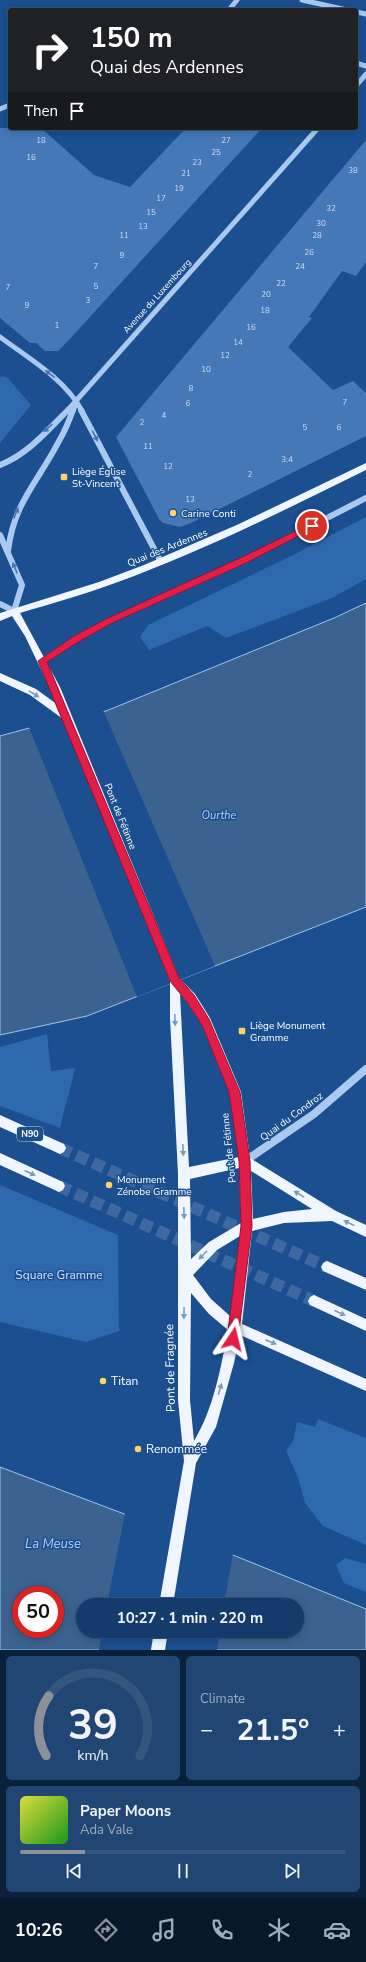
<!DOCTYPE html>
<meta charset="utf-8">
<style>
:root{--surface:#143b6b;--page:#214673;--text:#f1f3f6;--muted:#9dadc1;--line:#33557e;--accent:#8c9099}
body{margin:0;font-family:"Nunito Sans",sans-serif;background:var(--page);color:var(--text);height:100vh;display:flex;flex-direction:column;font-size:15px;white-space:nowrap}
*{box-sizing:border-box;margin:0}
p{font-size:13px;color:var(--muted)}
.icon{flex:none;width:22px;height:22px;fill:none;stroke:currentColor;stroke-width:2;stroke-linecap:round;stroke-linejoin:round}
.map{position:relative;height:1650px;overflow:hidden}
.drawer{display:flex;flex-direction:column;gap:6px;padding:6px;background:#0b203b;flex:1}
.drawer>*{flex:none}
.guide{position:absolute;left:8px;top:8px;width:350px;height:122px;border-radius:4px;box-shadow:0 2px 10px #0003,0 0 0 1px var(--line);background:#202124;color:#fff;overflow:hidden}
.speed{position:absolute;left:12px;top:1586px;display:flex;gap:8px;font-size:20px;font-weight:700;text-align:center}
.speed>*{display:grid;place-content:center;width:52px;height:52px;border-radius:50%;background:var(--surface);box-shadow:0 2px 10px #0003,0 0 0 1px var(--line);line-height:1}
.speed .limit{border:6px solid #d22;background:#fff;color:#111}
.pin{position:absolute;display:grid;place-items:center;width:34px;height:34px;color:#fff;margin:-17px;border:2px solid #fff;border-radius:50%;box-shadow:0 1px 4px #0007}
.me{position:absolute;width:44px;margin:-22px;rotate:10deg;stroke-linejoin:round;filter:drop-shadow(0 0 3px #0008)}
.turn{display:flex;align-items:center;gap:14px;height:84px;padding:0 16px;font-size:18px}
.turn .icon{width:52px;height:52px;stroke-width:2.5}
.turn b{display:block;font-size:28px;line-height:34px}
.then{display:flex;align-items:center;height:38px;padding:0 16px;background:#0003;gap:8px;font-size:15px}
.big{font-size:30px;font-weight:700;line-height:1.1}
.drawer .widget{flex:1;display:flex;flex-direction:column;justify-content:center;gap:6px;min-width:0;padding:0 14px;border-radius:6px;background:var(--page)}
.drawer .dial{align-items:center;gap:0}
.dial svg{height:104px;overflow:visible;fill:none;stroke:var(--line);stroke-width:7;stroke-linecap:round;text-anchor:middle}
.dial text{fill:var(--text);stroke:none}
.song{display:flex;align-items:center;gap:12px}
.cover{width:48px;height:48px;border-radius:6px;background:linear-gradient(135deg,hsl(60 70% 55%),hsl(120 70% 35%))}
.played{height:4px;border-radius:2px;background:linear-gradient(90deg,var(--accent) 20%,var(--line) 20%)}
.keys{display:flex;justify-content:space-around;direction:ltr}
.heat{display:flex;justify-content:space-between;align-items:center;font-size:22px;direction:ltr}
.drawer .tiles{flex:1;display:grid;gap:6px;grid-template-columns:1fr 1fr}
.widget:last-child{grid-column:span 2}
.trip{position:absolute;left:76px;top:1598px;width:228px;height:40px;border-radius:20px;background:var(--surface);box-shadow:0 2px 10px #0003,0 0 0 1px var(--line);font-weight:700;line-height:40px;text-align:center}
.tabs{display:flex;height:64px;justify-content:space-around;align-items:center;background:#08182b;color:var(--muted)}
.tabs .icon{width:28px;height:28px}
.tabs .selected{color:var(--accent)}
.tabs b{font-size:18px;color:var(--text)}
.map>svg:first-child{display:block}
</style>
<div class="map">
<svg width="366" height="1650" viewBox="0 0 366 1650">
<rect width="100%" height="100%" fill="#1b4f8f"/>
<path fill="#2e69ad" d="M 2,376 L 8,378 L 31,405 L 0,443 L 0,377 Z
M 366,517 L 366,579 L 332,598 L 226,638 L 207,626 L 149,650 L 140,637 L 148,625 L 291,556 Z
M 47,1034 L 51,1071 L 75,1068 C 71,1088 64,1108 60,1128 L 0,1106 L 0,1047 Z
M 0,1185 L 118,1235 L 119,1331 L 86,1342 L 0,1322 Z
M 318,1419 L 366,1438 L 366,1545 L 323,1526 L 305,1503 L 299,1481 L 286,1450 L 293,1442 L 297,1422 L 315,1427 Z
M 345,1558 L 366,1564 L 366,1592 L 344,1583 L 336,1565 Z"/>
<path fill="#3c6290" stroke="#9cc4f0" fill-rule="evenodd" d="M 366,603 L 366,907 L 87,1016 L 0,1035 L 0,736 L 33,727 L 106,711 L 334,618 Z
M 0,1467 L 238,1557 L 366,1609 L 366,1650 L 0,1650 ZM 21,1595 L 55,1595 L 55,1629 L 21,1629 ZM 83,1605 L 297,1605 L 297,1631 L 83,1631 Z"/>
<path fill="#1b4f8f" d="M 103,710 L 215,966 L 137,997 L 29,727 Z
M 125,1513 L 233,1553 L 224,1605 L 107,1605 Z
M 102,1631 L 220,1631 L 217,1650 L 99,1650 Z"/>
<path fill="#4478b7" d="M 0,128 L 41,128 L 94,175 L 130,187 L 186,128 L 262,128 L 69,340 L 58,351 L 45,351 L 36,343 L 30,343 L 0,318 Z
M 366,140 L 366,262 L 356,276 L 342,271 L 309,317 L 312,318 L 288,347 L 333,390 L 353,381 L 366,393 L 366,436 L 189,524 L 180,527 L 163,523 L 159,519 L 116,437 Z"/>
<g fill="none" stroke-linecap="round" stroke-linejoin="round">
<path stroke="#3d69a0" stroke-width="12" stroke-dasharray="12 6" stroke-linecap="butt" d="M 60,1148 L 327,1267
M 59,1186 L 314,1301"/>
<path stroke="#a9c9ee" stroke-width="5" d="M 302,0 L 347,10
M 229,10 L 237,0
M 356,12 L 366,14
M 356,63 L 366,66
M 356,86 L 366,74
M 0,109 L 10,105
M 0,337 C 28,358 65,379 82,411
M 67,411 L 318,128
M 73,411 L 75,406"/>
<path stroke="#a9c9ee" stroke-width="6" d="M 81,410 L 161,562
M 0,465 C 28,454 47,431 68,410
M 0,535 L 22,585 L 14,611 L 0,604
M 8,551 C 14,502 38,482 59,441 C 65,431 69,421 73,410
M 43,661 L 77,638 L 109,621 L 243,561 L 366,498"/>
<path stroke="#a9c9ee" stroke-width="8" d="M 245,1161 L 314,1114 L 366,1069"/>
<path fill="#f0f6ff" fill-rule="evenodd" d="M 366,463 L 366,470 C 285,510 203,551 118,582 C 86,594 53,603 20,613 L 60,687 L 179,978 L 195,994 L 210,1018 L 241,1092 L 250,1158 L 336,1211 L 366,1225 L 366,1237 L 332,1221 L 284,1223 L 252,1231 L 242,1324 L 366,1379 L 366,1391 L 240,1335 L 234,1363 L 216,1427 L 196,1463 L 173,1605 L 159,1605 L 184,1461 L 178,1400 L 178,1174 L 170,1018 L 170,981 L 63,719 L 30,695 L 0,681 L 0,673 L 36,689 L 58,705 L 25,636 L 12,616 L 0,621 L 0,613 L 99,582 L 144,565 L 239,524 ZM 180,994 L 187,1002 L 202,1025 L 229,1092 L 239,1157 L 189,1167 ZM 239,1168 L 241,1223 L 209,1242 L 191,1259 L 190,1179 ZM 251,1171 L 312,1209 L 284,1212 L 253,1219 ZM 240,1236 L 230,1316 L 211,1299 L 193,1275 L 217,1250 ZM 191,1293 L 209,1314 L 228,1330 C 221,1367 214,1408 194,1441 L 190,1400 Z
M 0,1115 L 64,1144 L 66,1148 L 64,1152 L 60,1154 L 0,1127 Z
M 0,1153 L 63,1182 L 65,1186 L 63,1190 L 59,1192 L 0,1165 Z
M 327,1261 L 366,1278 L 366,1290 L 323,1271 L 321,1267 L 323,1263 Z
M 314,1295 L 366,1319 L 366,1331 L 310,1305 L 308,1301 L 310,1297 Z
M 154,1631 L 168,1631 L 165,1650 L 151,1650 Z"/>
</g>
<defs><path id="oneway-solid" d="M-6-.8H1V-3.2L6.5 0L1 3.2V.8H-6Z"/></defs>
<g fill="#4674ac">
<use href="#oneway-solid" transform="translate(50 374) rotate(-143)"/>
<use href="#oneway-solid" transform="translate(48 428) rotate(138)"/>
<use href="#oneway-solid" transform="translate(95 436) rotate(63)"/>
<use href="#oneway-solid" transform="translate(16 513) rotate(-68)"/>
<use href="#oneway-solid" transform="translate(15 568) rotate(-112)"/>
</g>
<g fill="#7b9ac1">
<use href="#oneway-solid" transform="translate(34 694) rotate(32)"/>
<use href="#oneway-solid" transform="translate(175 1020) rotate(88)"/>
<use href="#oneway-solid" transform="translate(183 1150) rotate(88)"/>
<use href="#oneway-solid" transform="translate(30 1173) rotate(24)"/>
<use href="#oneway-solid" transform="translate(299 1194) rotate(-149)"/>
<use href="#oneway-solid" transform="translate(184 1213) rotate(89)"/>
<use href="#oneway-solid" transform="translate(349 1223) rotate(-154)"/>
<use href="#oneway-solid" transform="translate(203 1255) rotate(134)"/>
<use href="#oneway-solid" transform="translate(184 1313) rotate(91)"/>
<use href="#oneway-solid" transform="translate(340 1313) rotate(24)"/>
<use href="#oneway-solid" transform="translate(271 1342) rotate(23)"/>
<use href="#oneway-solid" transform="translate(220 1389) rotate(-74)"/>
</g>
<path fill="#e11d48" stroke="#92132f" d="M 312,523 L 314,524 L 314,528 L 246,563 L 112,623 L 80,641 L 47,662 L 179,978 L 194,995 L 209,1019 L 240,1092 L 250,1161 L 252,1226 L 238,1339 L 237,1343 L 233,1345 L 229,1343 L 227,1339 L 241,1226 L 239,1161 L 229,1092 L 202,1025 L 187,1002 L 170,981 L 38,661 L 74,636 L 106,619 L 240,558 Z"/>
<g fill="#ffd166" stroke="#1b4f8f" stroke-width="1.5">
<rect x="60" y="473" width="8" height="8" rx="2"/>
<circle cx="173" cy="513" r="4"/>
<rect x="238" y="1027" width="8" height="8" rx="2"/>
<circle cx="109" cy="1185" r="4"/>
<circle cx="103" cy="1381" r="4"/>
<circle cx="138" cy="1449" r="4"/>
</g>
<g text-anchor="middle" stroke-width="3" stroke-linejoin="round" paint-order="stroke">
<g font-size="8" fill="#d0dded">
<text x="41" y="143">18</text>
<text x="226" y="143">27</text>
<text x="216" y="155">25</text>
<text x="31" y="160">16</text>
<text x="197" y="165">23</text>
<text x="353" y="173">38</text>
<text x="186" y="176">21</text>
<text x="179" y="191">19</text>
<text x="161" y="201">17</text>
<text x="331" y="211">32</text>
<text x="151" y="215">15</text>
<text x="321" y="226">30</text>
<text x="143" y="229">13</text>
<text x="124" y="238">11</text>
<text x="317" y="238">28</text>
<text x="309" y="255">26</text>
<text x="122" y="258">9</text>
<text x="96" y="269">7</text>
<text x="300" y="269">24</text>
<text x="281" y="286">22</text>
<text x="96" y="289">5</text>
<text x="8" y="290">7</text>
<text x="266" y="297">20</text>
<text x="88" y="303">3</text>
<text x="27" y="308">9</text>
<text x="265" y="313">18</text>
<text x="57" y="328">1</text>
<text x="251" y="330">16</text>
<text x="238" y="345">14</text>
<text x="225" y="358">12</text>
<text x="206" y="372">10</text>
<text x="191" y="391">8</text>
<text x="345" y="405">7</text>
<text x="188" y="406">6</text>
<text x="164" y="418">4</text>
<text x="142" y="425">2</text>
<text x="305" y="430">5</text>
<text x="339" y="430">6</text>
<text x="148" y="449">11</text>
<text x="287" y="462">3;4</text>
<text x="168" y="469">12</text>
<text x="250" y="477">2</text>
<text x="190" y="502">13</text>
</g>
<g font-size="9" fill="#fff" stroke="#1b4f8f">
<text transform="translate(157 296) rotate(-48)" y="3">Avenue du Luxembourg</text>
</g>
<rect fill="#1b4f8f" stroke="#bbcadd" stroke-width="1" x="17" y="1127" width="26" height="14" rx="3"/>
<g font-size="9" font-weight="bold" fill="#fff">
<text x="30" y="1137">N90</text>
</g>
<g font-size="10" fill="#fff" stroke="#1b4f8f" text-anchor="start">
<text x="72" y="475">Liège Église<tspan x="72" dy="12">St-Vincent</tspan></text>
<text x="181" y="517">Carine Conti</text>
<text x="250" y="1029">Liège Monument<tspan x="250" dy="12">Gramme</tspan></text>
<text x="117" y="1183">Monument<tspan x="117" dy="12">Zénobe Gramme</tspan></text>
</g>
<g font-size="10" fill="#fff" stroke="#1b4f8f">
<text transform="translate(167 547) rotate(-22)" y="4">Quai des Ardennes</text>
<text transform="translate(121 816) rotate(68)" y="4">Pont de Fétinne</text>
<text transform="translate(291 1116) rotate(-36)" y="4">Quai du Condroz</text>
<text transform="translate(228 1148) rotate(-96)" y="4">Pont de Fétinne</text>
</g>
<g font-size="11" font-style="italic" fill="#b5d3f5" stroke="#1b4f8f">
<text x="219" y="819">Ourthe</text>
</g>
<g font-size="12" fill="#cfe3fa" stroke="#1b4f8f">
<text x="59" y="1279">Square Gramme</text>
</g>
<g font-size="12" fill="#fff" stroke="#1b4f8f">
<text transform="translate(170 1368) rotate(-91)" y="4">Pont de Fragnée</text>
</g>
<g font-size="12" fill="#fff" stroke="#1b4f8f" text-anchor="start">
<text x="111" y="1385">Titan</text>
<text x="146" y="1453">Renommée</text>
</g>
<g font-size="13" font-style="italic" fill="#b5d3f5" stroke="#1b4f8f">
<text x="53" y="1548">La Meuse</text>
</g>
</g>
</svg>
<div class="speed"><div class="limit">50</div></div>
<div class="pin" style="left:312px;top:526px;background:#d93025"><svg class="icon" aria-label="arrive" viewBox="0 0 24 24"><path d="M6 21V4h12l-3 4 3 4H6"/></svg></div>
<svg class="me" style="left:233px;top:1339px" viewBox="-20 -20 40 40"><path d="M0-17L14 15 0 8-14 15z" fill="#e11d48" stroke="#fff" stroke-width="4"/></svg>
<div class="trip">10:27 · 1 min · 220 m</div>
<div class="guide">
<div class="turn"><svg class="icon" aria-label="right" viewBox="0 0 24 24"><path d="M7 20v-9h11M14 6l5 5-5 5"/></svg><div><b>150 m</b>Quai des Ardennes</div></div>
<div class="then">Then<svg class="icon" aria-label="arrive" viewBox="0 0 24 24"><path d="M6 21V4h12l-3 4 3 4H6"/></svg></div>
</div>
</div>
<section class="drawer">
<div class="tiles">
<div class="widget dial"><svg viewBox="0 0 100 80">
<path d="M14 69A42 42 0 1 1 86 69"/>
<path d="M14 69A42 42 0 0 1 16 23" stroke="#8c9099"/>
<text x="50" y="56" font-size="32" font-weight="700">39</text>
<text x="50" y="72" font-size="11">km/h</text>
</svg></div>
<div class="widget"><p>Climate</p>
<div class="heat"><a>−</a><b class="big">21.5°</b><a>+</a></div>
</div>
<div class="widget">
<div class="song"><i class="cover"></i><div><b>Paper Moons</b><p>Ada Vale</p></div></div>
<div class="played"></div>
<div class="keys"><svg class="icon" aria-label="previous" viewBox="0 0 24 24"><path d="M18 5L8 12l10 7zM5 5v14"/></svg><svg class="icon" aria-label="pause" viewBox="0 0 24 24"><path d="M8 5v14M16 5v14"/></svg><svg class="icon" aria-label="next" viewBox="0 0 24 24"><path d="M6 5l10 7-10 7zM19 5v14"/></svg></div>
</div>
</div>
</section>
<nav class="tabs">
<b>10:26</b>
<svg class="icon selected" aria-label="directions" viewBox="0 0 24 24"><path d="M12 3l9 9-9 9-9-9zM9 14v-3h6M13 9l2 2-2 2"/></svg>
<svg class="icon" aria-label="music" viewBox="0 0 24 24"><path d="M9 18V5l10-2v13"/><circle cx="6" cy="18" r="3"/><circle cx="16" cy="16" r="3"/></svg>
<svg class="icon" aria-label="phone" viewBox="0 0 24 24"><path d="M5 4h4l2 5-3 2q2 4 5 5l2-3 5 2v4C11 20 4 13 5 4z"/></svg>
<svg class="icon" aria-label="climate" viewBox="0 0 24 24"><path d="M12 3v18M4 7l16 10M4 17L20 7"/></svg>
<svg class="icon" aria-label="car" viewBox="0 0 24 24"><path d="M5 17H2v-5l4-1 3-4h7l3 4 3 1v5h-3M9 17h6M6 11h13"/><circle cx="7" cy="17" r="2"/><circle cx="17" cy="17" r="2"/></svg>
</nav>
